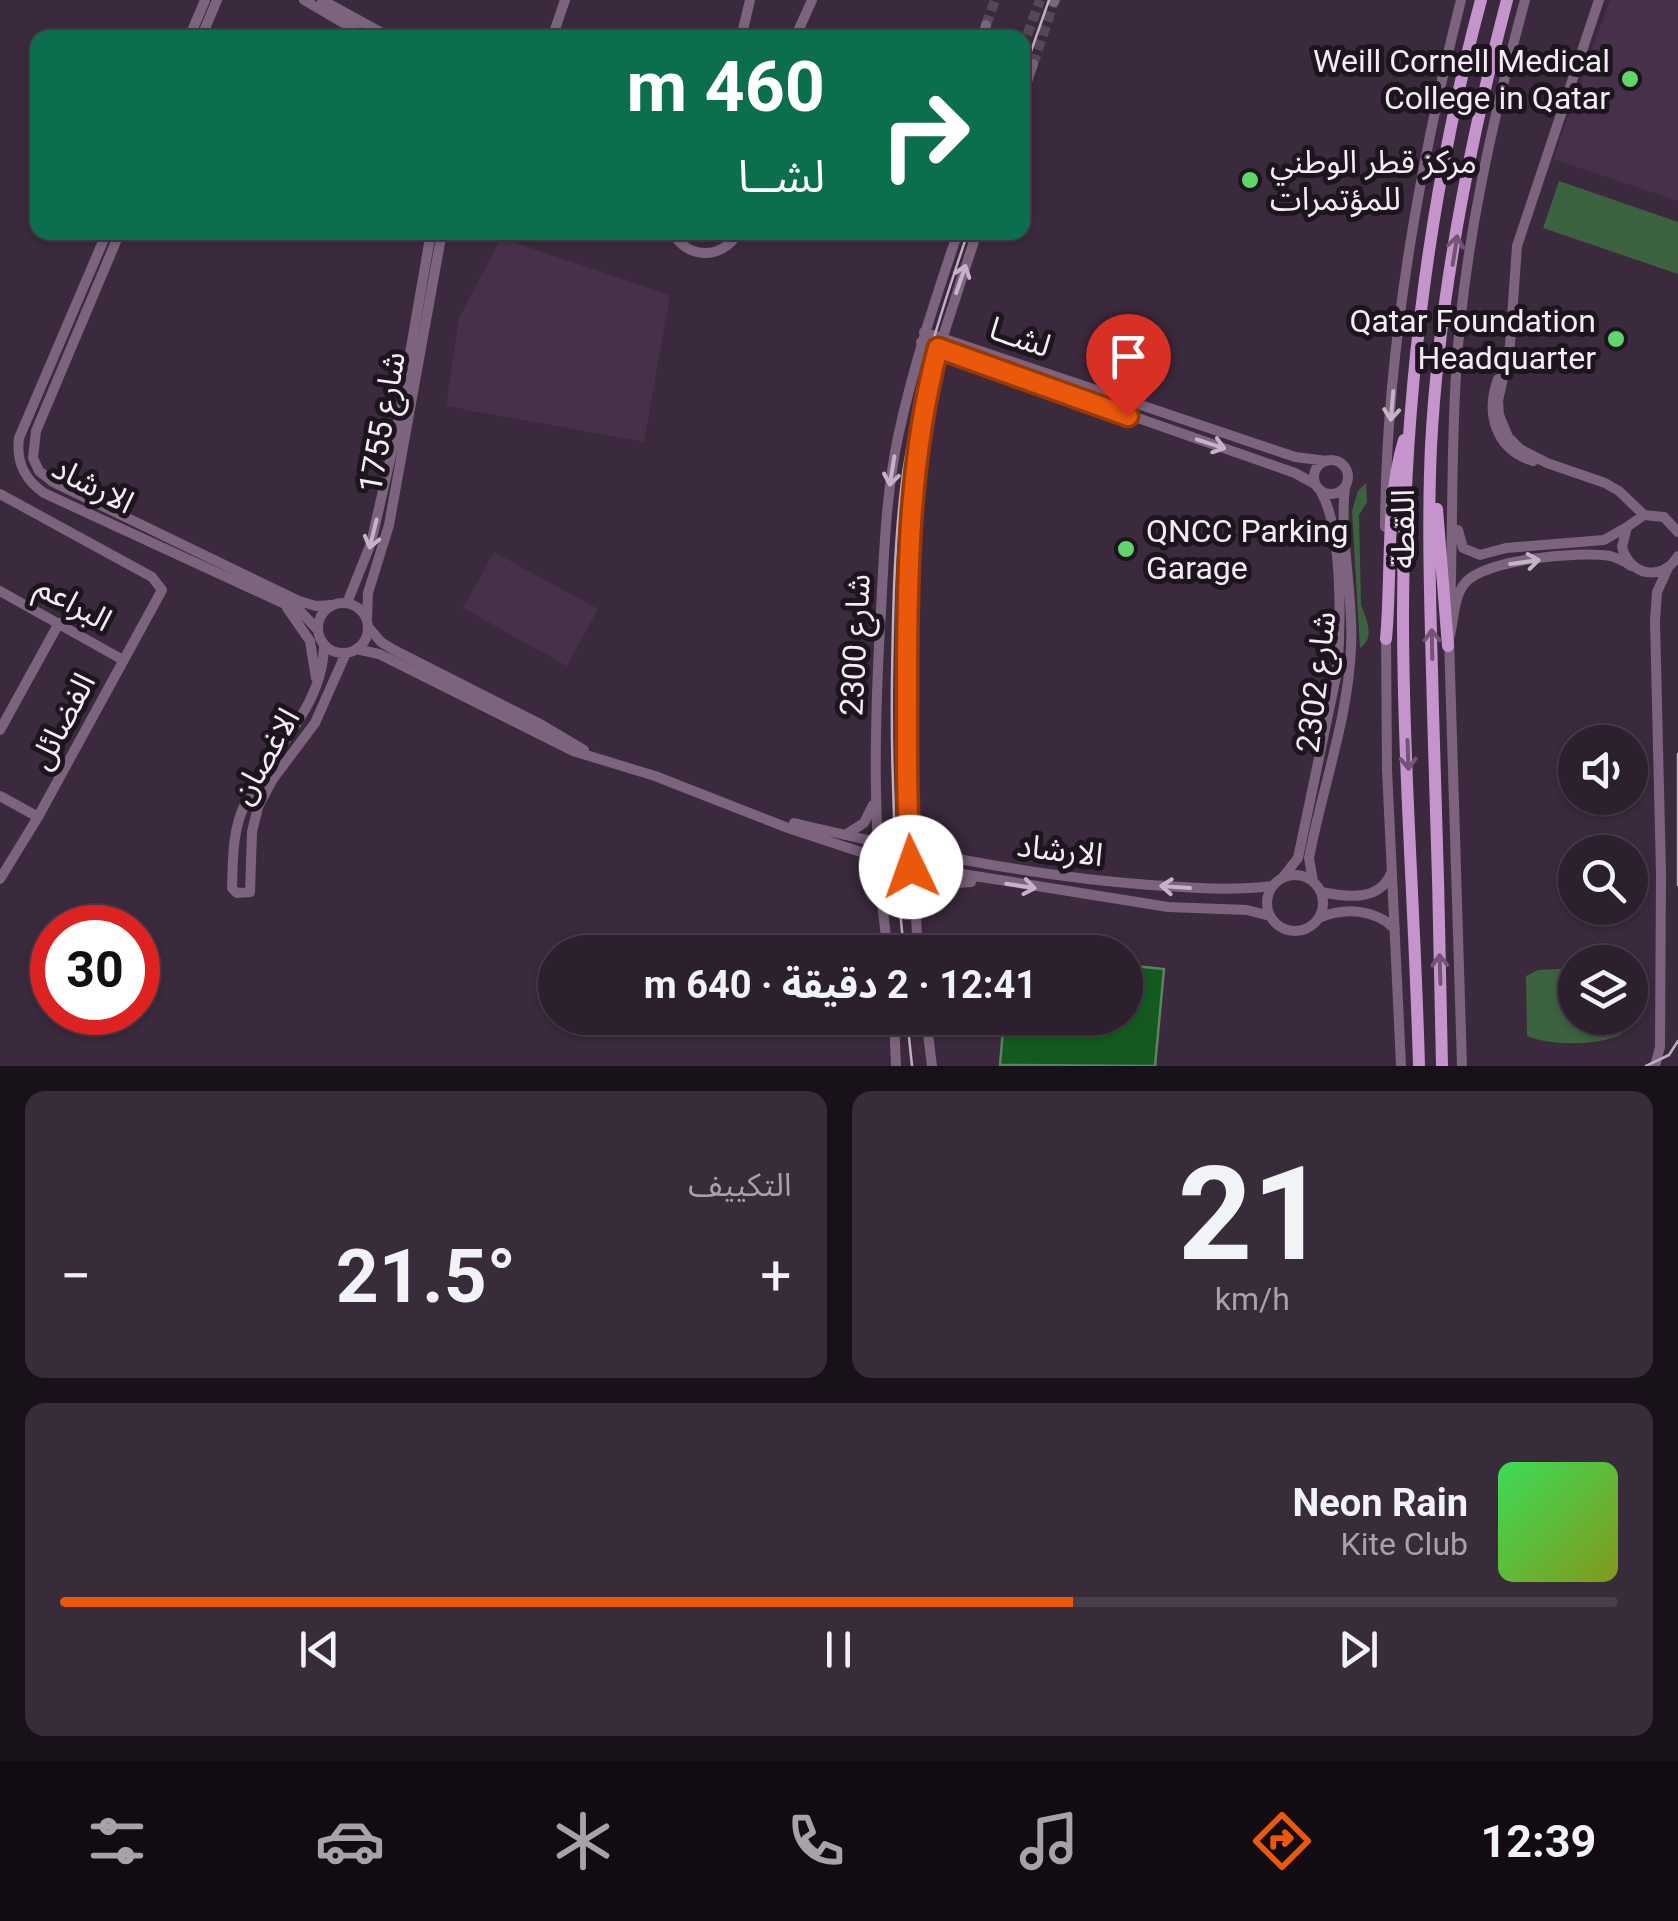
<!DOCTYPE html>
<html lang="ar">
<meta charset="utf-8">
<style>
:root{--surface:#2c1f2e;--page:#382c3a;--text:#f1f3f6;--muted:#a6a2aa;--line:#483d4a;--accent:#ea580c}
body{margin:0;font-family:Roboto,"Noto Sans Arabic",sans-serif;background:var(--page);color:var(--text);direction:rtl;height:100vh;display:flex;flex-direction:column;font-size:38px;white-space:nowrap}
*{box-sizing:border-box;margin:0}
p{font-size:32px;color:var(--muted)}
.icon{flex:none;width:55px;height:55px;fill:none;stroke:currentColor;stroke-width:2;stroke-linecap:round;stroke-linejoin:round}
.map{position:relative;height:1066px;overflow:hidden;direction:ltr}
.drawer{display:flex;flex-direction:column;gap:25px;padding:25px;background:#181119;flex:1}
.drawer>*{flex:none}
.banner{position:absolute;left:30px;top:30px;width:1000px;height:210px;border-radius:20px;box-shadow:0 2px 8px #0004,0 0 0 2px var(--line);direction:rtl;background:#0b6e4f;color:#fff;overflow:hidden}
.controls{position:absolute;left:1558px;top:725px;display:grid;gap:20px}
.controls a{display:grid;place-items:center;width:90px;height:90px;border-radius:50%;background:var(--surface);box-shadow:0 2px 8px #0004,0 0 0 2px var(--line);font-size:50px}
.speed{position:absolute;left:30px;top:905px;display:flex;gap:20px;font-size:50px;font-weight:700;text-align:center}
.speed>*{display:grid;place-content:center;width:130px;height:130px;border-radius:50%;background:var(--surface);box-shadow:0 2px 8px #0004,0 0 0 2px var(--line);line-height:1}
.speed .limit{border:15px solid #d22;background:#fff;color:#111}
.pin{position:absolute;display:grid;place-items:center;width:85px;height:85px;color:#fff;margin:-102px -42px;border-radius:50% 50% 50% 0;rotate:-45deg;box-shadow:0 0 10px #0007}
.pin .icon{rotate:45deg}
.me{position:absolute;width:110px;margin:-55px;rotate:357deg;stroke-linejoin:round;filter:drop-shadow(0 0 8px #0008)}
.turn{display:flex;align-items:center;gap:35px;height:210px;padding:0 40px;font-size:45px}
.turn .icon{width:130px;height:130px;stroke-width:2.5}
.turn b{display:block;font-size:70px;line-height:85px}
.big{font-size:75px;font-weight:700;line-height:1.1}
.drawer .widget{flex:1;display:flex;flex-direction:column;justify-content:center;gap:15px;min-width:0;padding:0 35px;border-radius:20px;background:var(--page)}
.drawer .dial{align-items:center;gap:0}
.dial b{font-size:130px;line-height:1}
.song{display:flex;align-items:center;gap:30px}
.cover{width:120px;height:120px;border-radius:15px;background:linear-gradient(135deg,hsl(130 70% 55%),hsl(70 70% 35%))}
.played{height:10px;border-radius:5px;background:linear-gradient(90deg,var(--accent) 65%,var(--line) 65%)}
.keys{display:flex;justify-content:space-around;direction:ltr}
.heat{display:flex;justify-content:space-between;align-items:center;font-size:55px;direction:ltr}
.drawer .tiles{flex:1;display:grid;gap:25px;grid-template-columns:1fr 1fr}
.widget:last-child{grid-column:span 2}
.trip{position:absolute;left:538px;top:935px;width:605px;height:100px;border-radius:50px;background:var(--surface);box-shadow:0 2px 8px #0004,0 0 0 2px var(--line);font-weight:700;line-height:100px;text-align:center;direction:rtl}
.menu{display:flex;height:160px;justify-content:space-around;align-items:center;background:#120c12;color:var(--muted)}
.menu .icon{width:70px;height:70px}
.menu .selected{color:var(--accent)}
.menu b{font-size:45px;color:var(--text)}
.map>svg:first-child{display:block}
</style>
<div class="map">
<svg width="1678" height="1066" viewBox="0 0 1678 1066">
<rect width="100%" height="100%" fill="#3b293d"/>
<path fill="#47314a" d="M 1610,0 L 1678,0 L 1678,201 L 1553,159 Z
M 501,238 L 670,295 L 644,442 L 446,406 L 459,318 Z
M 494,552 L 598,609 L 567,666 L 463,608 Z"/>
<path fill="#3d623f" d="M 1559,181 L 1678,222 L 1678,274 L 1543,228 Z
M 1366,483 L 1367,502 L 1359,515 L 1361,605 C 1366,618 1376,638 1360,648 L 1352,511 L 1358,491 Z
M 1575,968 L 1575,1018 L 1622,1018 L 1622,1034 C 1598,1046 1552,1046 1527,1036 L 1526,976 L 1538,970 Z"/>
<path fill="#145a20" stroke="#588560" stroke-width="2.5" d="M 1125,965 L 1164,969 L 1155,1066 L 1000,1065 L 1004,1018 L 1125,1018 Z"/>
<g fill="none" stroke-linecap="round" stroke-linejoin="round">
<path stroke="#574659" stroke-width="10" stroke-dasharray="10 5" stroke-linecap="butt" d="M 986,25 L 995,0
M 1022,49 L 1040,0
M 1033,64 L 1054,2"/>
<path stroke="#7c637e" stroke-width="10" d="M 304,0 L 369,38
M 322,0 L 391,38
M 1599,0 L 1517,246 L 1510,345 L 1498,401 L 1499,415 L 1508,437 L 1520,449 L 1547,463 L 1605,483 L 1619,491 L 1644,515
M 1054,2 L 1055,0
M 189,38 L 205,0
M 201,38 L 217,0
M 552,38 L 565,0
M 741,38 L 750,0
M 795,38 L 812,0
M 982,38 L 986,25
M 1022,96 L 1033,64
M 107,232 L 19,438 C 16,462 24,479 44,493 L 300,611 L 318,630
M 120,232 L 36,431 L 33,458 L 39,471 L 53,482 L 299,601 L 316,606 L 332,605
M 672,232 C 688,260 722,260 739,232
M 924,332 L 1295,457 L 1327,461
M 921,342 L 1295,473 L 1315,484
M 1498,379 C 1485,414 1496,450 1533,461
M1314 477a17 17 0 1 1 34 0a17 17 0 1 1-34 0Z
M 0,494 L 152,577 L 162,590 L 38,817 L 0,879
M 1385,527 C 1386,350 1418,171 1461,0
M 1458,530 L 1463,548 L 1480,555 L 1506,548 L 1604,540 L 1627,527
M 1678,532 L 1664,517 L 1644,515 L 1627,527 L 1622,547 C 1630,576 1662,582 1678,556
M 0,591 L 123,660
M318 628a25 25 0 1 1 50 0a25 25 0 1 1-50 0Z
M 347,603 L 371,543 L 396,434 L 431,232
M 287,608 L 310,641 L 316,678
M 1450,612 C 1453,533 1451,454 1456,375 C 1463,250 1492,121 1525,0
M 367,619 L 368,593 L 389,525 L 442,232
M 369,628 L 381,642 L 394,650 L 542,725 L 584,750
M 1386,634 L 1387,769 L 1401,1066
M 1450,635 C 1454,618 1454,596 1465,583 C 1485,559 1580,551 1610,556 C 1618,558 1624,561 1631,566
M 1449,639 L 1462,1066
M 324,645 C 324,707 270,751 245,804 C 232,831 233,859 232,888 L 237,893 L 250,892 L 252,832 L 258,807 L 273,779 L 315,723 L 346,653
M 356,649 L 379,654 L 573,751 L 655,776 L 788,828 L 894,863 L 1168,907 L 1247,910 L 1270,916
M 0,730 L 59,623
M 0,796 L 38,817
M 794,823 C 912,851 1028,876 1150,885 C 1191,888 1231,891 1272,886
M 845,835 L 864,823 L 873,805
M1267 903a28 28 0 1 1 56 0a28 28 0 1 1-56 0Z
M 1283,877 L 1298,858 L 1337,672 C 1341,628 1343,530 1321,492
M 1313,881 L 1309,858 C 1322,788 1348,720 1351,648 C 1354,594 1339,539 1345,487
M 1321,892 C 1346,897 1380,902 1391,873
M 1319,918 C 1345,907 1375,909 1395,929
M 916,919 C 925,892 944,883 971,882
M 888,952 C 872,838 874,726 881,611 C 884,553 886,494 898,437 C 913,367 935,300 958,232
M 918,952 L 907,758 L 907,573 L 911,518 L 935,361 L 977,232
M 894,1018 L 896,1066
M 926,1018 L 932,1066
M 1655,1066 L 1660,1047 L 1661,873 L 1655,621 L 1657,592 L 1668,568"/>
<path stroke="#c694cc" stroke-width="12" d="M 1437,509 L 1448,646
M 1386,639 C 1392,574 1385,503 1404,440
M 1419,1066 C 1415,915 1403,764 1403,613 C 1403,405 1427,201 1481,0
M 1442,1066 C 1440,948 1437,829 1433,711 C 1431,623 1427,534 1431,446 C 1439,296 1469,145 1507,0"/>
<path stroke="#bdb0bf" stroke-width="2.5" d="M 1022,77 L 1049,0
M 1678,754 L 1678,885
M 904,952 C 894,859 891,773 892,679 C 893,611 894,542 903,474 C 915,391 941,312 968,232
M 907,1018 L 912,1066
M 1646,1066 L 1669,1055 L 1678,1041"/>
</g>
<defs><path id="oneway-shaft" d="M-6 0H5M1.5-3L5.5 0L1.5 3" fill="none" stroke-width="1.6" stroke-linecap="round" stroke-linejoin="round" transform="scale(2.5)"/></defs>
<g stroke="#725475">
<use href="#oneway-shaft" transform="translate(1455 250) rotate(-81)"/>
<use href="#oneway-shaft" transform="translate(1432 644) rotate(-91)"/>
<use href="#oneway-shaft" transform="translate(1408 755) rotate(88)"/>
<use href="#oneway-shaft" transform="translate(1440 969) rotate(-92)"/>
</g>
<g stroke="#c5b4c7">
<use href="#oneway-shaft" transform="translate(961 279) rotate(-71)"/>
<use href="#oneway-shaft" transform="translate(1392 406) rotate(95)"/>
<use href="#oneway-shaft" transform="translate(1211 444) rotate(18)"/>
<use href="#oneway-shaft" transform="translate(892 471) rotate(99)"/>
<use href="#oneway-shaft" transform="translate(373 534) rotate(104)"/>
<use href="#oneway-shaft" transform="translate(1525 562) rotate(-8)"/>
<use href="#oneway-shaft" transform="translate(1021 886) rotate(9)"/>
<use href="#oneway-shaft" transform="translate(1175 887) rotate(-176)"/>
</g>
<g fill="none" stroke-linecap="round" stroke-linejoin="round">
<defs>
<path id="route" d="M 911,867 C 906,806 907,744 907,683 C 907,571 909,457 938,348 L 1128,416"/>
</defs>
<use href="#route" stroke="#983908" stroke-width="25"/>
<use href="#route" stroke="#ea580c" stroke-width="18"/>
</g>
<g fill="#5fd56b" stroke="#1d151e" stroke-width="4">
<circle cx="1630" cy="79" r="10"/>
<circle cx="1250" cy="180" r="10"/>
<circle cx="1616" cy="339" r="10"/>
<circle cx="1126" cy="549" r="10"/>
</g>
<g text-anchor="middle" stroke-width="10" stroke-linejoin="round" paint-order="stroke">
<g font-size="32" fill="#f6eaf7" stroke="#1d151e" text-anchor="end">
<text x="1610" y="72">Weill Cornell Medical<tspan x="1610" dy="37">College in Qatar</tspan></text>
<text x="1270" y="173" text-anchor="start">مركز قطر الوطني<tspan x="1270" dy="37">للمؤتمرات</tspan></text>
<text x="1596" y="332">Qatar Foundation<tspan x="1596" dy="37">Headquarter</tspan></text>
<text x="1146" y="542" text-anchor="start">QNCC Parking<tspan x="1146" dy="37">Garage</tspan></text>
</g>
<g font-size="32" fill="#f6eaf7" stroke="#1d151e">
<text transform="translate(1020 337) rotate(19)" y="11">لشــا</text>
<text transform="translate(382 422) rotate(-80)" y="11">شارع 1755</text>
<text transform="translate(93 485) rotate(27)" y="11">الارشاد</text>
<text transform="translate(1403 529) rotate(-90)" y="11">اللقطة</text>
<text transform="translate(74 603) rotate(29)" y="11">البراعم</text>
<text transform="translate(855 645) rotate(-87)" y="11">شارع 2300</text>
<text transform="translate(1316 682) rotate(-83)" y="11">شارع 2302</text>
<text transform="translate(62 721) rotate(-62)" y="11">الفضائل</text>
<text transform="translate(265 756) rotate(-60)" y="11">الاغصان</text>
<text transform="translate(1060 850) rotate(7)" y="11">الارشاد</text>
</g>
</g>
</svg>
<div class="controls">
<a><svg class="icon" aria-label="sound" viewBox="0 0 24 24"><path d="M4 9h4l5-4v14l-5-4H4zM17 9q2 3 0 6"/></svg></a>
<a><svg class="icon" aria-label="search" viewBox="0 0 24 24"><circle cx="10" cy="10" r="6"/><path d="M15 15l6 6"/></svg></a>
<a><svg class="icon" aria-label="layers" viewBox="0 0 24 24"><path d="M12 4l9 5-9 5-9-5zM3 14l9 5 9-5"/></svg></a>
</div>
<div class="speed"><div class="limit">30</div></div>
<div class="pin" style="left:1128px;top:416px;background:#d93025"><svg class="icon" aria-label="arrive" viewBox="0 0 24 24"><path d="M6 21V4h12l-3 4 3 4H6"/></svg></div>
<svg class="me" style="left:911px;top:867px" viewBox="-20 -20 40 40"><circle r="19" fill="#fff"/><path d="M0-13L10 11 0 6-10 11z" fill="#ea580c"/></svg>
<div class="trip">12:41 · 2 دقيقة · 640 m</div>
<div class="banner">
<div class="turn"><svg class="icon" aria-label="right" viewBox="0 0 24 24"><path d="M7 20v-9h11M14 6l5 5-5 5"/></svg><div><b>460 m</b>لشــا</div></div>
</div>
</div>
<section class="drawer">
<div class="tiles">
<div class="widget dial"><b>21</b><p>km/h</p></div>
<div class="widget"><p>التكييف</p>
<div class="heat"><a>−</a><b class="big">21.5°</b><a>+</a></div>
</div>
<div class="widget">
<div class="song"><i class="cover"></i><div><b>Neon Rain</b><p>Kite Club</p></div></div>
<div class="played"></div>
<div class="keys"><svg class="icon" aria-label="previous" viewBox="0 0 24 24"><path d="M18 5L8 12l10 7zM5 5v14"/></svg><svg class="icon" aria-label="pause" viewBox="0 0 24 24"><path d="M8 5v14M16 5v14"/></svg><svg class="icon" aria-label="next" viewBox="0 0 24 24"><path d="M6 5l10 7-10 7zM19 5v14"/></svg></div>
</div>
</div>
</section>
<nav class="menu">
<b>12:39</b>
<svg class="icon selected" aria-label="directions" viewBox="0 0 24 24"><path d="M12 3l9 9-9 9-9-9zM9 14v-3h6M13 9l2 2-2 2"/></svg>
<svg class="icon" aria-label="music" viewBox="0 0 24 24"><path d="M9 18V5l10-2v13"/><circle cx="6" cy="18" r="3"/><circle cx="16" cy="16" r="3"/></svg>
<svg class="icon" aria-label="phone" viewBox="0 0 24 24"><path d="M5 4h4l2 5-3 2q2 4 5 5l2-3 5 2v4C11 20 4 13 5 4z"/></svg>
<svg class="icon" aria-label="climate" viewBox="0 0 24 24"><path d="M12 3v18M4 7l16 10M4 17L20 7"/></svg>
<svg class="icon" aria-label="car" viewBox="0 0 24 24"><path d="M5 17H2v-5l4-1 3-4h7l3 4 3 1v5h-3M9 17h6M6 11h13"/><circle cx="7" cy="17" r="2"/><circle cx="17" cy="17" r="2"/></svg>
<svg class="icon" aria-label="filters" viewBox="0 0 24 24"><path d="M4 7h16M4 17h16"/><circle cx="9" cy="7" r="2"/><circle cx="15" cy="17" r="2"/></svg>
</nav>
